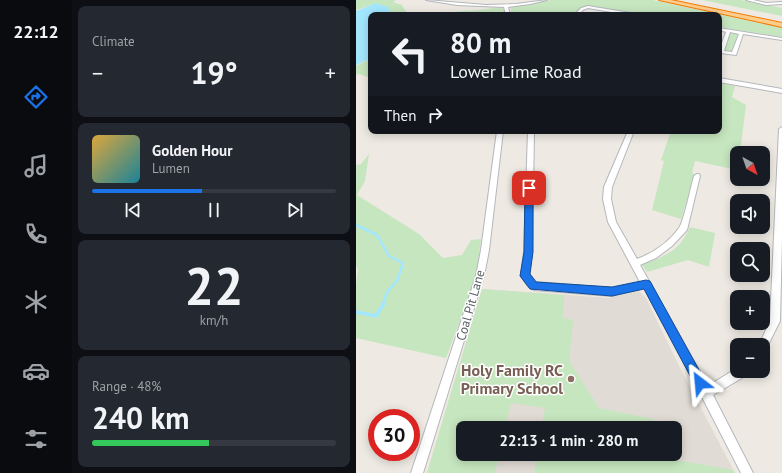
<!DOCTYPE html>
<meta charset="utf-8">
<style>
:root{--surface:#171b24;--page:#242831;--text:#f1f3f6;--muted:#9ea1a6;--line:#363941;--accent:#1a73e8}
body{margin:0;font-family:"PT Sans",sans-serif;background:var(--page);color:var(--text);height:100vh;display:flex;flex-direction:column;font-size:15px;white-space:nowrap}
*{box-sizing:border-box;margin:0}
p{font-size:13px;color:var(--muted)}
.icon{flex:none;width:22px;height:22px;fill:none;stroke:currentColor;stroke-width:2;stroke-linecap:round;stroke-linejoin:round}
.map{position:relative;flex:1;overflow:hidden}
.panel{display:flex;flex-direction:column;gap:6px;padding:6px;background:#0d0f14;width:284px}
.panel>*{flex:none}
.hud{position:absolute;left:12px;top:12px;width:354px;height:122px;border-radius:8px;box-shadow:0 2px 10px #0003;background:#171b24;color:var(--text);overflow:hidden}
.needle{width:26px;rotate:140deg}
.controls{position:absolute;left:374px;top:146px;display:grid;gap:8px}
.controls a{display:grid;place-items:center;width:40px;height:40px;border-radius:8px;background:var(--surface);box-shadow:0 2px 10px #0003;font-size:20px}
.speed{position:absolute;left:12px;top:409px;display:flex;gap:8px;font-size:20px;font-weight:700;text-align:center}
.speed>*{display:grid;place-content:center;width:52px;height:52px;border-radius:50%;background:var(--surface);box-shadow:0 2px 10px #0003;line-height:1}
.speed .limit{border:6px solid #d22;background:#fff;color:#111}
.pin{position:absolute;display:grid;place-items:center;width:34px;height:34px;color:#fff;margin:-17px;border-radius:8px;box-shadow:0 2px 6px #0006}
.me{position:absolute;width:44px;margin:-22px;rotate:331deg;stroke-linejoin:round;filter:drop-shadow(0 0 3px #0008)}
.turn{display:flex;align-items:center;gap:14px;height:84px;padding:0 16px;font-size:18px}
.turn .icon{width:52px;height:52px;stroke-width:2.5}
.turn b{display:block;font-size:28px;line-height:34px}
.then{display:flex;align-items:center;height:38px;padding:0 16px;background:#0003;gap:8px;font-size:15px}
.big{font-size:30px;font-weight:800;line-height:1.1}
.panel .tile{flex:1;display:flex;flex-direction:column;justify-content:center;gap:6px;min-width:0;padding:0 14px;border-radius:8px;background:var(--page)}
.panel .dial{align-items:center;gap:0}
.dial b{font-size:52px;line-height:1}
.song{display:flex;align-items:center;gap:12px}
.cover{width:48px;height:48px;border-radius:6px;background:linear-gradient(135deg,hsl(40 70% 55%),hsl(190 70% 35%))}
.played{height:4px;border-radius:2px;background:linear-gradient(90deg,var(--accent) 45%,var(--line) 45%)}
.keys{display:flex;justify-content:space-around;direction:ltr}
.heat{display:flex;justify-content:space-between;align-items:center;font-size:22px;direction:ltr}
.charge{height:6px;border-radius:3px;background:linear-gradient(90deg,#34c759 48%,var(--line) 0)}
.trip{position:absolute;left:100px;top:421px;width:226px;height:40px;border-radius:8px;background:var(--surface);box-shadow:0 2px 10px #0003;font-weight:800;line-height:40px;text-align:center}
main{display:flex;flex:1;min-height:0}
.tab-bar{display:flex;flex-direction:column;width:72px;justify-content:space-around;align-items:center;background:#090b0e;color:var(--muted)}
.tab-bar .icon{width:28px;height:28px}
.tab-bar .current{color:var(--accent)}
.tab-bar b{font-size:18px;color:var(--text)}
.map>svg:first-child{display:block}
</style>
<main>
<nav class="tab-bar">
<b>22:12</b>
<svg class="icon current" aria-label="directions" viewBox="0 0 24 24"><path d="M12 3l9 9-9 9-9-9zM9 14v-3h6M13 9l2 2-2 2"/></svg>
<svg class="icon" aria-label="music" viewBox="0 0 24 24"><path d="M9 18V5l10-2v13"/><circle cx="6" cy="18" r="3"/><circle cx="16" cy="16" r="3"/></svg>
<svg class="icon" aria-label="phone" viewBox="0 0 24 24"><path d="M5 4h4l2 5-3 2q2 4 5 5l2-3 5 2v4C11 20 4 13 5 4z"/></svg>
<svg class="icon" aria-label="climate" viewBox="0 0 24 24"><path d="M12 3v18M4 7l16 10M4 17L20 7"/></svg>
<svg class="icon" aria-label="car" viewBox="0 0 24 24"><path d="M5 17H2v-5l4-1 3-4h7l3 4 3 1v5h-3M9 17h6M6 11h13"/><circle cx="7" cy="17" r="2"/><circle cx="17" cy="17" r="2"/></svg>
<svg class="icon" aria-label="filters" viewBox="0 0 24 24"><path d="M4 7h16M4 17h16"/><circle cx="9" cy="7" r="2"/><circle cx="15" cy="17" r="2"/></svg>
</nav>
<section class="panel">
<div class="tile"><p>Climate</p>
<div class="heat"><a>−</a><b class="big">19°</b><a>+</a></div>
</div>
<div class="tile">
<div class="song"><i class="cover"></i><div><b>Golden Hour</b><p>Lumen</p></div></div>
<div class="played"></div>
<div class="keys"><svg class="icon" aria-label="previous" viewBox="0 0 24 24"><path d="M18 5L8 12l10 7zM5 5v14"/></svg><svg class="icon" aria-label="pause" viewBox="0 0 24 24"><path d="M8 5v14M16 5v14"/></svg><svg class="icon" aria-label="next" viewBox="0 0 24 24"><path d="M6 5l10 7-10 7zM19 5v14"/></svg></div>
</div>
<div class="tile dial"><b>22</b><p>km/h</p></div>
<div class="tile"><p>Range · 48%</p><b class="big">240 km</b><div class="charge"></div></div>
</section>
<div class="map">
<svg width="426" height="473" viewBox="0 0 426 473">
<rect width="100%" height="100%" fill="#eeeae3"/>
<path fill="#e0dbd4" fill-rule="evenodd" d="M 126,289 L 253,298 L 283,291 L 290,298 L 323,366 L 379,473 L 71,473 ZM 107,428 L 319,428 L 319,454 L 107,454 Z"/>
<path fill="#c6e6bf" d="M 0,0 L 40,0 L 37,2 L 46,5 L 52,15 L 76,13 L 75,15 L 33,15 L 34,10 C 20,0 15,6 0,10 Z
M 195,0 L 296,0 L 426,28 L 426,37 L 363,27 L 363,15 L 289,15 L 235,6 L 224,9 L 218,15 L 155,15 L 155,8 L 159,6 Z
M 346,0 L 385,0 L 426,8 L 426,16 Z
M 136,8 L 146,8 L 149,11 L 148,15 L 84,15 C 101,9 119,12 136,8 Z
M 374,33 L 382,34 L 375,53 L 367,51 Z
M 15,58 L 15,78 L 3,74 L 0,75 L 0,66 Z
M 363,83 L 379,86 L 376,97 L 390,105 L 384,153 L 381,153 L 381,170 L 339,161 L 336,173 L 339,174 L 325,219 L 296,210 L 308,161 L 305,160 L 315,131 L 363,131 Z
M 13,154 L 9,181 L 1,195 L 63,234 L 87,258 L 106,255 L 115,240 L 125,239 L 120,278 L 90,358 L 0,338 L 0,285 L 2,270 L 0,265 L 0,165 L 5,164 Z
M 334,227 L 359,233 L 353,267 L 332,260 L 291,272 L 286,265 C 310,255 323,252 334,227 Z
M 126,289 L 208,295 L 207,318 L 217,320 L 213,361 L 243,408 L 297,419 L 296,428 L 186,428 L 189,408 L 155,403 L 149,428 L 107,428 L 107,454 L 143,454 L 139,473 L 71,473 Z
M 181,454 L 295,454 L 296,456 L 377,470 L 379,473 L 178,473 Z"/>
<path fill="#a3e7ff" d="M 21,4 L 30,6 L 34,10 L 33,15 L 15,15 L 15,58 L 0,65 L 0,12 Z"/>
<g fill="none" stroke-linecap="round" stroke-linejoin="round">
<path stroke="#a3e7ff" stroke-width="2.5" d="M 0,225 L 21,235 L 33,256 L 47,263 L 41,281 L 31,292 L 27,304"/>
<path stroke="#a3e7ff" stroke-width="3.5" d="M 0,312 L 20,316 L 28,303"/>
<path fill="#a3e7ff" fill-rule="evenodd" d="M 20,3 L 23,4 L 0,13 L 0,11 Z"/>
<defs>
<path id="minor" d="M 70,0 L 130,5 L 160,4 L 191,0 L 174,4 L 152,7 L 154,15 L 150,15 L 148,7 L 101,5 Z
M 390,0 L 397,0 L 410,3 L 426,2 L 426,4 L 410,5 Z
M 232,6 L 281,14 L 283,15 L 273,15 L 232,8 L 227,10 L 222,15 L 218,15 L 225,8 Z
M 363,28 L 426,38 L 426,40 L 387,34 L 380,55 L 365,53 L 363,53 L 363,51 L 370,32 L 363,30 ZM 374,32 L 383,34 L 376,52 L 368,51 Z
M 363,78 L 426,89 L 426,93 L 363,82 Z
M 426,127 L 426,239 L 424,321 L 410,349 L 407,351 L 407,345 L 403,345 L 414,321 L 423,129 Z
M 141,131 L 147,131 L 133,250 L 128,276 L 67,473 L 55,473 L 120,276 L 125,250 Z
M 172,131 L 178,131 L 176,252 L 173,274 L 180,282 L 256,288 L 284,282 L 252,222 L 247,199 L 248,187 L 272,131 L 278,131 L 256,187 L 255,199 L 260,222 L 281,259 C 297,253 313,242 323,228 C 328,221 335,186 338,176 L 341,174 L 343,174 L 344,176 L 331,230 L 316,246 L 300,258 L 284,265 L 352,386 L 381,368 L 381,371 L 390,371 L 386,378 L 357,395 L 397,473 L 385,473 L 346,397 L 288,288 L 256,296 L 178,290 C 172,288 167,280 165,275 L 168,252 Z"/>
<path id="highway" d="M 303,0 L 315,0 L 426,23 L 426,27 Z"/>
</defs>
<use href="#minor" stroke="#b4b7bb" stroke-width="2"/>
<use href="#highway" stroke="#f27b00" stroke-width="2"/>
<use href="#minor" fill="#fff" fill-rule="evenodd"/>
<use href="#highway" fill="#fecc8b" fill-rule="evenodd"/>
</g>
<path fill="#1a73e8" stroke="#114b97" d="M 173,185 L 177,188 L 177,252 L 174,274 L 180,282 L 256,287 L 290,280 L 294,281 L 348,379 L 350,383 L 348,387 L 344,389 L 340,387 L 288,289 L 256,296 L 174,289 L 164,276 L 168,252 L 169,188 Z"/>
<circle fill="#8d6e63" stroke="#fff" stroke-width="1.5" cx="215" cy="379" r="4"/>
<g text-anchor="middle" stroke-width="3" stroke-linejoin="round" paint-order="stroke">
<g font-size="13" fill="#5b6164" stroke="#fff">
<text transform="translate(114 305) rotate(-74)" y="5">Coal Pit Lane</text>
</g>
<g font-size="16" font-weight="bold" fill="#785e54" stroke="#fff" text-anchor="end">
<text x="207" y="376">Holy Family RC<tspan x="207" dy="18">Primary School</tspan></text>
</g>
</g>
</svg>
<div class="controls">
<a><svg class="needle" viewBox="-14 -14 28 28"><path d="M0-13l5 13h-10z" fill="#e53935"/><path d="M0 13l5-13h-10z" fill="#9ea1a6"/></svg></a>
<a><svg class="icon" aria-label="sound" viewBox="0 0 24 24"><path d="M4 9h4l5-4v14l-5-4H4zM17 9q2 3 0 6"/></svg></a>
<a><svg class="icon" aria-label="search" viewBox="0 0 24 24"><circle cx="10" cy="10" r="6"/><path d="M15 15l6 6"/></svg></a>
<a>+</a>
<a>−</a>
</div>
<div class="speed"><div class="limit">30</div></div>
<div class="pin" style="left:173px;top:188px;background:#d93025"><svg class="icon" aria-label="arrive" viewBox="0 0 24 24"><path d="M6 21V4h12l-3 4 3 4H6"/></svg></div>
<svg class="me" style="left:344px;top:383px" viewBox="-20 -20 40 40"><path d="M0-17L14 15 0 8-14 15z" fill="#1a73e8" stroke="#fff" stroke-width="4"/></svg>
<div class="trip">22:13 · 1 min · 280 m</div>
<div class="hud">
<div class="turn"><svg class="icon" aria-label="left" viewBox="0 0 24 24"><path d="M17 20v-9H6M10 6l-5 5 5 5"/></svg><div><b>80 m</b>Lower Lime Road</div></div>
<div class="then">Then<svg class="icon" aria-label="right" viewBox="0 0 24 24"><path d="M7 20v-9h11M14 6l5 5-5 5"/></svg></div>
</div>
</div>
</main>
